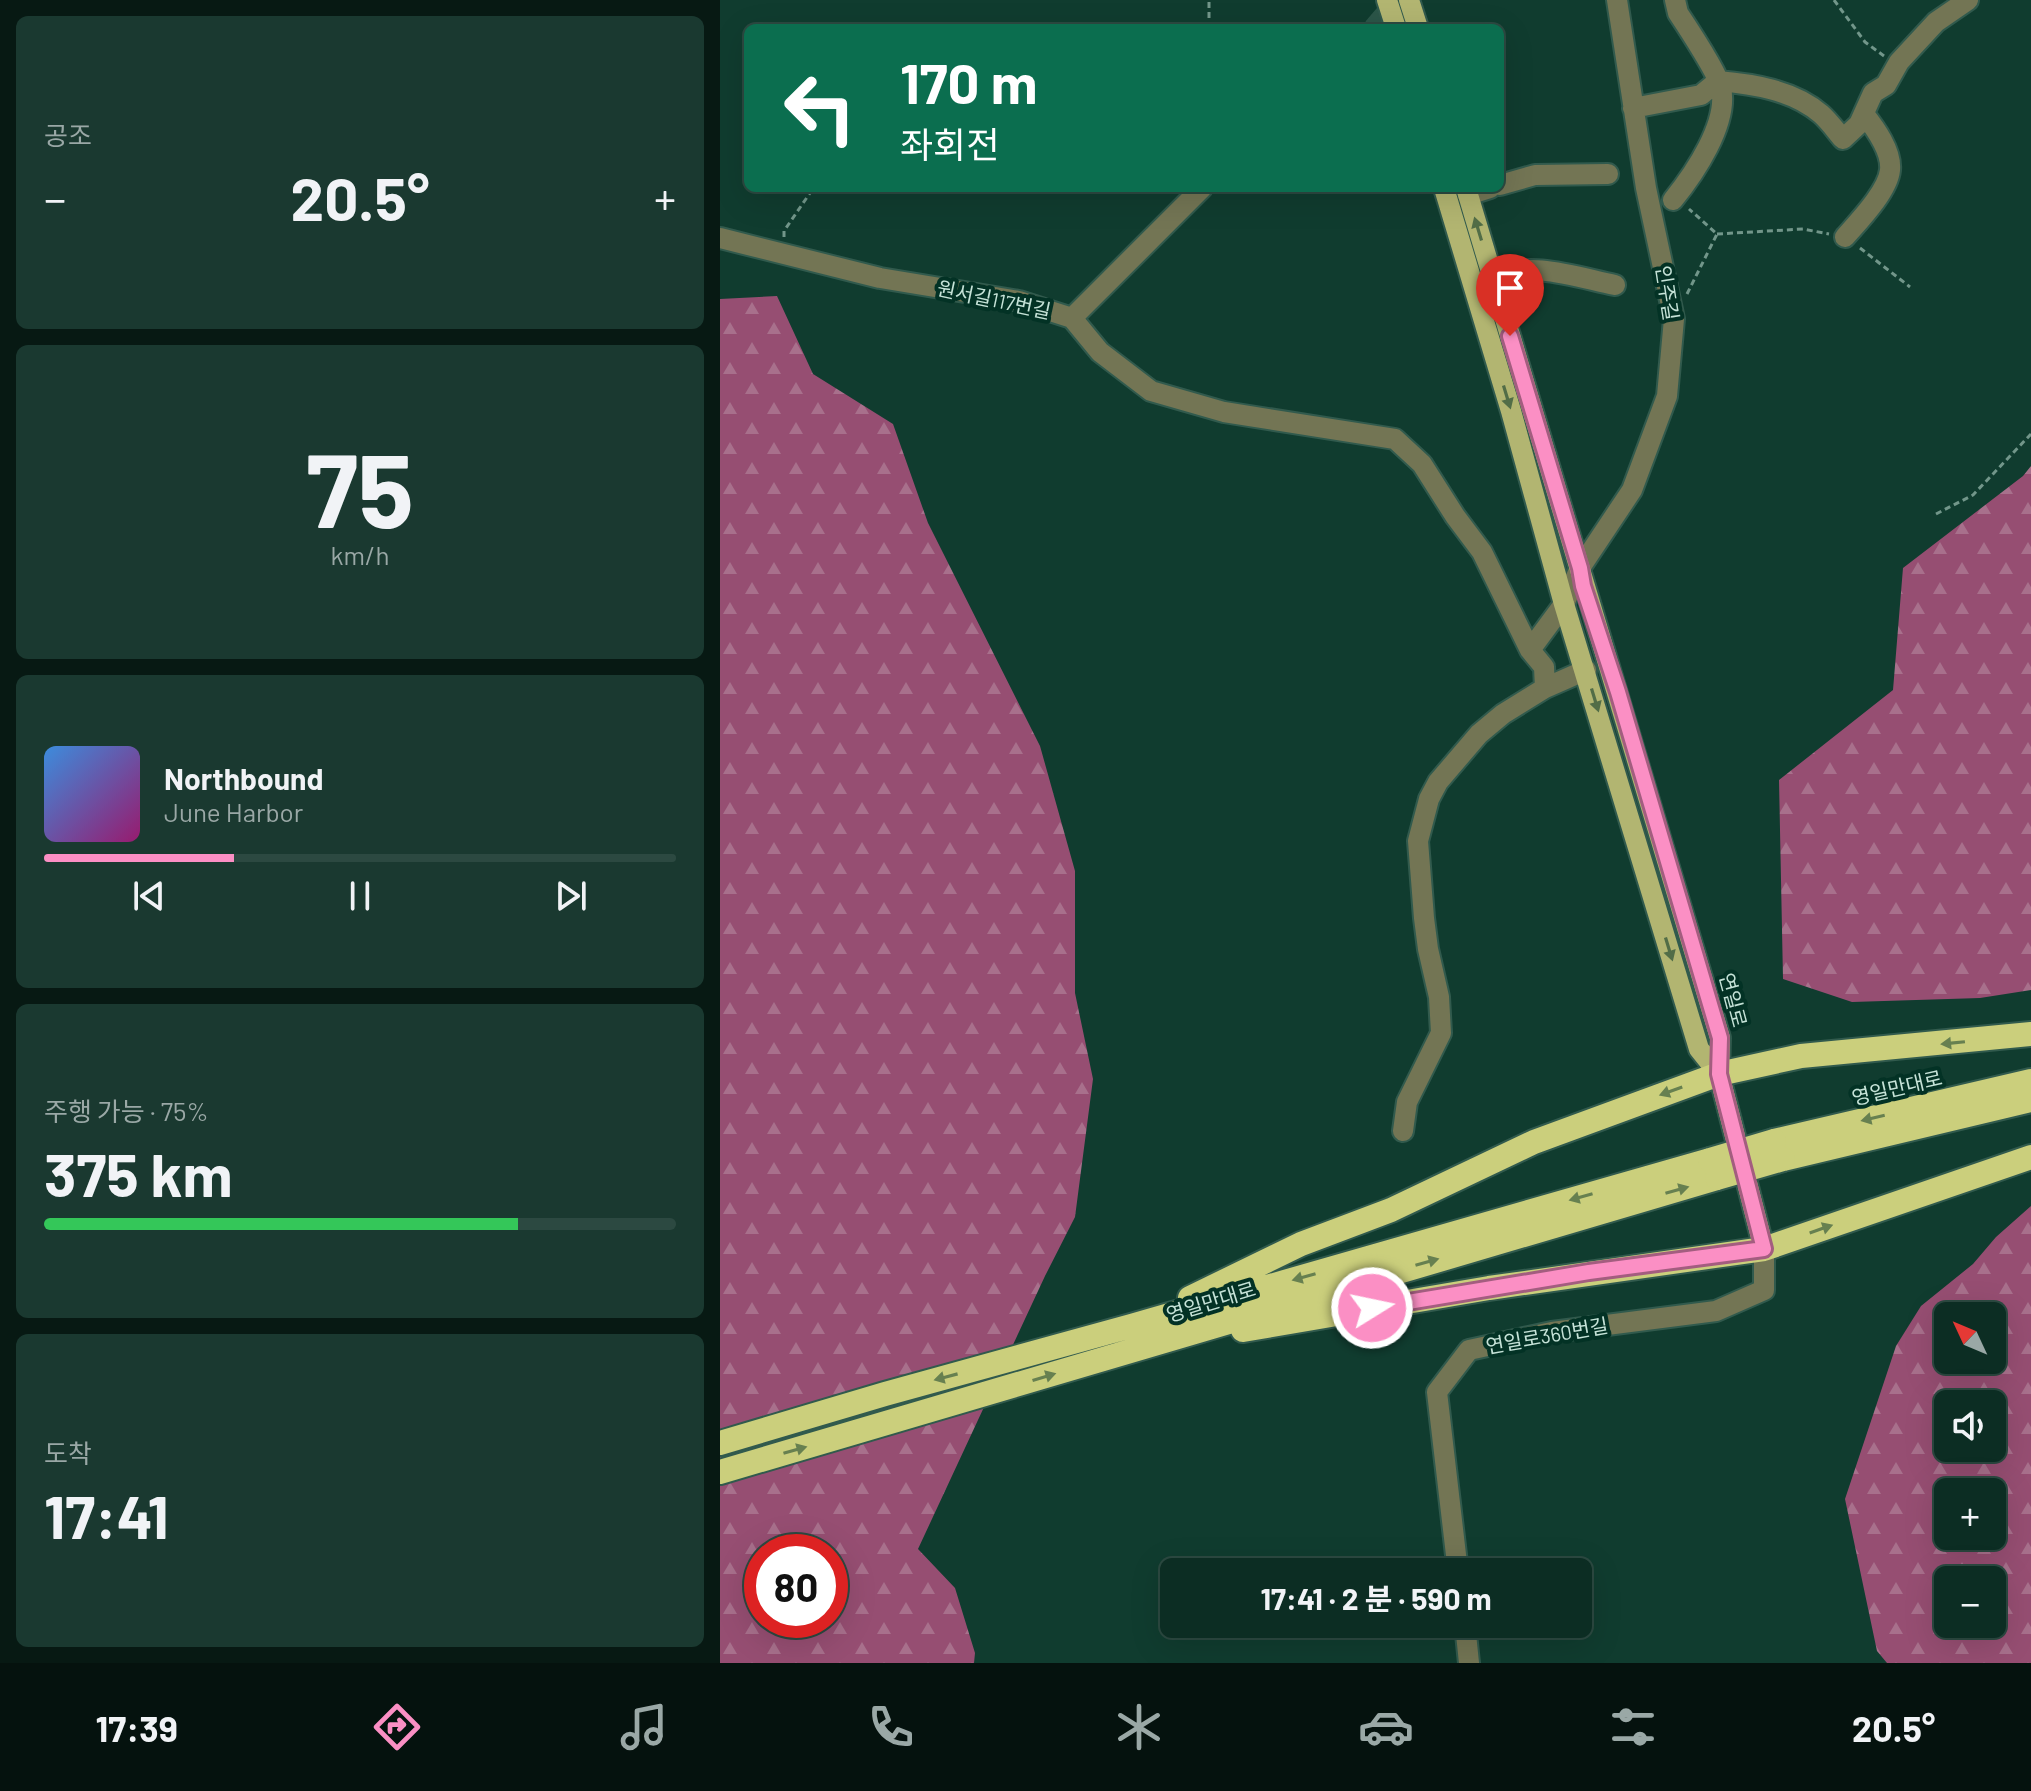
<!DOCTYPE html>
<html lang="ko">
<meta charset="utf-8">
<style>
:root{--surface:#0c2d23;--page:#1a3930;--text:#f1f3f6;--muted:#9aa8a6;--line:#2c4941;--accent:#fb8fc4}
body{margin:0;font-family:Barlow,"Noto Sans KR",sans-serif;background:var(--page);color:var(--text);height:100vh;display:flex;flex-direction:column;font-size:30px;white-space:nowrap}
*{box-sizing:border-box;margin:0}
p{font-size:26px;color:var(--muted)}
.icon{flex:none;width:44px;height:44px;fill:none;stroke:currentColor;stroke-width:2;stroke-linecap:round;stroke-linejoin:round}
.map{position:relative;flex:1;overflow:hidden}
.details{display:flex;flex-direction:column;gap:16px;padding:16px;background:#071913;width:720px}
.details>*{flex:none}
.guide{position:absolute;left:24px;top:24px;width:760px;height:168px;border-radius:12px;box-shadow:0 8px 32px #0002,0 0 0 2px var(--line);background:#0b6e4f;color:#fff;overflow:hidden}
.needle{width:52px;rotate:314deg}
.controls{position:absolute;left:1214px;top:1302px;display:grid;gap:16px}
.controls a{display:grid;place-items:center;width:72px;height:72px;border-radius:12px;background:var(--surface);box-shadow:0 8px 32px #0002,0 0 0 2px var(--line);font-size:40px}
.speed{position:absolute;left:24px;top:1534px;display:flex;gap:16px;font-size:40px;font-weight:700;text-align:center}
.speed>*{display:grid;place-content:center;width:104px;height:104px;border-radius:50%;background:var(--surface);box-shadow:0 8px 32px #0002,0 0 0 2px var(--line);line-height:1}
.speed .limit{border:12px solid #d22;background:#fff;color:#111}
.pin{position:absolute;display:grid;place-items:center;width:68px;height:68px;color:#fff;margin:-82px -34px;border-radius:50% 50% 50% 0;rotate:-45deg;box-shadow:0 0 8px #0007}
.pin .icon{rotate:45deg}
.me{position:absolute;width:88px;margin:-44px;rotate:80deg;stroke-linejoin:round;filter:drop-shadow(0 0 6px #0008)}
.turn{display:flex;align-items:center;gap:28px;height:168px;padding:0 24px;font-size:36px}
.turn .icon{width:104px;height:104px;stroke-width:2.5}
.turn b{display:block;font-size:56px;line-height:68px}
.big{font-size:60px;font-weight:700;line-height:1.1}
.details .tile{flex:1;display:flex;flex-direction:column;justify-content:center;gap:12px;min-width:0;padding:0 28px;border-radius:12px;background:var(--page)}
.details .dial{align-items:center;gap:0}
.dial b{font-size:104px;line-height:1}
.song{display:flex;align-items:center;gap:24px}
.cover{width:96px;height:96px;border-radius:12px;background:linear-gradient(135deg,hsl(210 70% 55%),hsl(320 70% 35%))}
.played{height:8px;border-radius:4px;background:linear-gradient(90deg,var(--accent) 30%,var(--line) 30%)}
.keys{display:flex;justify-content:space-around;direction:ltr}
.heat{display:flex;justify-content:space-between;align-items:center;font-size:44px;direction:ltr}
.charge{height:12px;border-radius:6px;background:linear-gradient(90deg,#34c759 75%,var(--line) 0)}
.trip{position:absolute;left:440px;top:1558px;width:432px;height:80px;border-radius:12px;background:var(--surface);box-shadow:0 8px 32px #0002,0 0 0 2px var(--line);font-weight:700;line-height:80px;text-align:center}
.menu{display:flex;height:128px;justify-content:space-around;align-items:center;background:#05120e;color:var(--muted)}
.menu .icon{width:56px;height:56px}
.menu .current{color:var(--accent)}
.menu b{font-size:36px;color:var(--text)}
main{display:flex;flex:1;min-height:0}
.map>svg:first-child{display:block}
</style>
<main>
<section class="details">
<div class="tile"><p>공조</p>
<div class="heat"><a>−</a><b class="big">20.5°</b><a>+</a></div>
</div>
<div class="tile dial"><b>75</b><p>km/h</p></div>
<div class="tile">
<div class="song"><i class="cover"></i><div><b>Northbound</b><p>June Harbor</p></div></div>
<div class="played"></div>
<div class="keys"><svg class="icon" aria-label="previous" viewBox="0 0 24 24"><path d="M18 5L8 12l10 7zM5 5v14"/></svg><svg class="icon" aria-label="pause" viewBox="0 0 24 24"><path d="M8 5v14M16 5v14"/></svg><svg class="icon" aria-label="next" viewBox="0 0 24 24"><path d="M6 5l10 7-10 7zM19 5v14"/></svg></div>
</div>
<div class="tile"><p>주행 가능 · 75%</p><b class="big">375 km</b><div class="charge"></div></div>
<div class="tile"><p>도착</p><b class="big">17:41</b></div>
</section>
<div class="map">
<svg width="1311" height="1663" viewBox="0 0 1311 1663">
<defs>
<pattern id="forest-firs" width="22" height="20" patternUnits="userSpaceOnUse" patternTransform="scale(2)"><rect width="22" height="20" fill="#964e72"/><path d="M5 1l3.5 6h-7zM16 11l3.5 6h-7z" fill="#a8708c"/></pattern>
</defs>
<rect width="100%" height="100%" fill="#103c2f"/>
<path fill="url(#forest-firs)" fill-rule="evenodd" d="M 57,296 L 93,374 L 173,424 L 208,523 L 320,746 L 355,871 L 355,993 L 373,1079 L 355,1217 L 325,1276 L 198,1549 L 235,1588 L 255,1653 L 254,1663 L 0,1663 L 0,299 ZM 42,1552 L 110,1552 L 110,1620 L 42,1620 Z
M 1311,466 L 1311,990 L 1260,998 L 1132,1002 L 1063,979 L 1059,780 L 1173,690 L 1183,568 L 1303,476 Z
M 1311,1206 L 1311,1663 L 1167,1663 L 1157,1651 L 1125,1499 L 1176,1346 L 1201,1306 L 1253,1264 L 1276,1237 ZM 1228,1316 L 1272,1316 L 1272,1360 L 1228,1360 ZM 1228,1404 L 1272,1404 L 1272,1448 L 1228,1448 ZM 1228,1492 L 1272,1492 L 1272,1536 L 1228,1536 ZM 1228,1580 L 1272,1580 L 1272,1624 L 1228,1624 Z"/>
<g fill="none" stroke-linecap="round" stroke-linejoin="round">
<path stroke="#2b5548" stroke-width="20" stroke-dasharray="20 10" stroke-linecap="butt" d="M 653,28 L 677,0"/>
<defs>
<path id="minor" d="M 998,81 C 1033,84 1073,90 1101,114 C 1109,121 1116,131 1123,139 L 1139,124 L 1153,93 L 1166,85 L 1179,62 L 1216,22 L 1248,0
M 913,108 L 981,95 L 998,81
M 780,185 L 815,175 L 888,174
M 748,195 L 770,188
M 953,200 C 974,174 1009,123 1001,88 C 998,74 968,28 958,13 L 955,0
M 1125,237 C 1139,221 1168,191 1170,170 C 1172,151 1155,128 1144,114
M 0,238 L 160,278 L 299,301 L 352,318 L 482,188
M 773,278 C 810,260 856,277 895,285
M 352,318 L 380,352 L 431,391 L 504,412 L 675,439 L 702,464 L 735,516 L 762,552 L 810,650 L 824,667 L 825,688
M 810,650 L 844,604 L 860,568 L 912,490 L 947,396 L 954,319 L 926,188 L 897,0
M 683,1131 L 687,1102 L 721,1033 L 719,997 L 708,949 L 704,918 L 698,841 L 709,799 L 718,782 L 759,734 L 783,714 L 825,688 L 866,670
M 738,1572 L 717,1392 L 749,1350 L 832,1332 L 996,1311 L 1044,1290 L 1044,1249
M 745,1624 L 749,1663"/>
<path id="major" d="M 667,0 L 676,28
M 689,0 L 698,28
M 724,188 L 791,411 L 844,604 L 979,1049 L 999,1074 L 1000,1038 L 746,188
M 999,1074 L 1044,1249"/>
<path id="highway" d="M 1054,1141 L 1311,1081
M 1063,1159 L 1311,1100
M 470,1298 L 581,1244 L 671,1210 L 814,1142 L 999,1074 L 1081,1056 L 1311,1034
M 523,1330 L 769,1288 L 1044,1249 L 1311,1157
M 0,1443 L 165,1394 L 411,1326 L 990,1160
M 0,1472 L 997,1178"/>
</defs>
<use href="#minor" stroke="#315a4d" stroke-width="24"/>
<use href="#major" stroke="#315a4d" stroke-width="24"/>
<use href="#highway" stroke="#315a4d" stroke-width="28"/>
<path stroke="#72968a" stroke-width="3" stroke-dasharray="6 4" stroke-linecap="butt" d="M 1114,0 L 1145,42 L 1164,56
M 489,28 L 489,0
M 997,234 L 1083,229 L 1109,234
M 64,237 L 64,231 L 90,193 L 100,188
M 1140,248 L 1190,287
M 967,294 L 997,234 L 969,209
M 1216,514 L 1253,495 L 1311,434"/>
<use href="#minor" stroke="#737554" stroke-width="20"/>
<use href="#major" stroke="#b2b571" stroke-width="20"/>
<use href="#highway" stroke="#cbcf7c" stroke-width="24"/>
<defs>
<path id="highway-bridge" d="M 990,1160 L 1054,1141
M 997,1178 L 1063,1159"/>
</defs>
<use href="#highway-bridge" stroke="#315a4d" stroke-width="28" stroke-linecap="butt"/>
<use href="#highway-bridge" stroke="#cbcf7c" stroke-width="24"/>
</g>
<defs><path id="oneway-solid" d="M-6-.8H1V-3.2L6.5 0L1 3.2V.8H-6Z" transform="scale(2)"/></defs>
<g fill="#526d47">
<use href="#oneway-solid" transform="translate(758 229) rotate(-107)"/>
<use href="#oneway-solid" transform="translate(787 397) rotate(73)"/>
<use href="#oneway-solid" transform="translate(875 700) rotate(73)"/>
<use href="#oneway-solid" transform="translate(949 949) rotate(73)"/>
</g>
<g fill="#678050">
<use href="#oneway-solid" transform="translate(1233 1043) rotate(174)"/>
<use href="#oneway-solid" transform="translate(951 1091) rotate(160)"/>
<use href="#oneway-solid" transform="translate(1153 1118) rotate(167)"/>
<use href="#oneway-solid" transform="translate(957 1190) rotate(-16)"/>
<use href="#oneway-solid" transform="translate(861 1197) rotate(164)"/>
<use href="#oneway-solid" transform="translate(1101 1229) rotate(-19)"/>
<use href="#oneway-solid" transform="translate(707 1262) rotate(-16)"/>
<use href="#oneway-solid" transform="translate(584 1277) rotate(164)"/>
<use href="#oneway-solid" transform="translate(226 1377) rotate(165)"/>
<use href="#oneway-solid" transform="translate(324 1377) rotate(-17)"/>
<use href="#oneway-solid" transform="translate(75 1450) rotate(-16)"/>
</g>
<g fill="none" stroke-linecap="round" stroke-linejoin="round">
<defs>
<path id="route" d="M 652,1308 L 869,1272 L 1044,1249 L 999,1074 L 1000,1038 L 898,692 L 863,586 L 860,568 L 790,336"/>
</defs>
<use href="#route" stroke="#a35d7f" stroke-width="20"/>
<use href="#route" stroke="#fb8fc4" stroke-width="14"/>
</g>
<g text-anchor="middle" stroke-width="8" stroke-linejoin="round" paint-order="stroke">
<g font-size="20" fill="#c6e3d8" stroke="#033225">
<text transform="translate(947 293) rotate(81)" y="7">인주길</text>
<text transform="translate(274 300) rotate(12)" y="7">원서길117번길</text>
<text transform="translate(1013 1000) rotate(75)" y="7">연일로</text>
<text transform="translate(1177 1088) rotate(-13)" y="7">영일만대로</text>
<text transform="translate(491 1302) rotate(-17)" y="7">영일만대로</text>
<text transform="translate(827 1336) rotate(-10)" y="7">연일로360번길</text>
</g>
</g>
</svg>
<div class="controls">
<a><svg class="needle" viewBox="-14 -14 28 28"><path d="M0-13l5 13h-10z" fill="#e53935"/><path d="M0 13l5-13h-10z" fill="#9aa8a6"/></svg></a>
<a><svg class="icon" aria-label="sound" viewBox="0 0 24 24"><path d="M4 9h4l5-4v14l-5-4H4zM17 9q2 3 0 6"/></svg></a>
<a>+</a>
<a>−</a>
</div>
<div class="speed"><div class="limit">80</div></div>
<div class="pin" style="left:790px;top:336px;background:#d93025"><svg class="icon" aria-label="arrive" viewBox="0 0 24 24"><path d="M6 21V4h12l-3 4 3 4H6"/></svg></div>
<svg class="me" style="left:652px;top:1308px" viewBox="-20 -20 40 40"><circle r="17" fill="#fb8fc4" stroke="#fff" stroke-width="3"/><path d="M0-11L8 9 0 5-8 9z" fill="#fff"/></svg>
<div class="trip">17:41 · 2 분 · 590 m</div>
<div class="guide">
<div class="turn"><svg class="icon" aria-label="left" viewBox="0 0 24 24"><path d="M17 20v-9H6M10 6l-5 5 5 5"/></svg><div><b>170 m</b>좌회전</div></div>
</div>
</div>
</main>
<nav class="menu">
<b>17:39</b>
<svg class="icon current" aria-label="directions" viewBox="0 0 24 24"><path d="M12 3l9 9-9 9-9-9zM9 14v-3h6M13 9l2 2-2 2"/></svg>
<svg class="icon" aria-label="music" viewBox="0 0 24 24"><path d="M9 18V5l10-2v13"/><circle cx="6" cy="18" r="3"/><circle cx="16" cy="16" r="3"/></svg>
<svg class="icon" aria-label="phone" viewBox="0 0 24 24"><path d="M5 4h4l2 5-3 2q2 4 5 5l2-3 5 2v4C11 20 4 13 5 4z"/></svg>
<svg class="icon" aria-label="climate" viewBox="0 0 24 24"><path d="M12 3v18M4 7l16 10M4 17L20 7"/></svg>
<svg class="icon" aria-label="car" viewBox="0 0 24 24"><path d="M5 17H2v-5l4-1 3-4h7l3 4 3 1v5h-3M9 17h6M6 11h13"/><circle cx="7" cy="17" r="2"/><circle cx="17" cy="17" r="2"/></svg>
<svg class="icon" aria-label="filters" viewBox="0 0 24 24"><path d="M4 7h16M4 17h16"/><circle cx="9" cy="7" r="2"/><circle cx="15" cy="17" r="2"/></svg>
<b>20.5°</b>
</nav>
